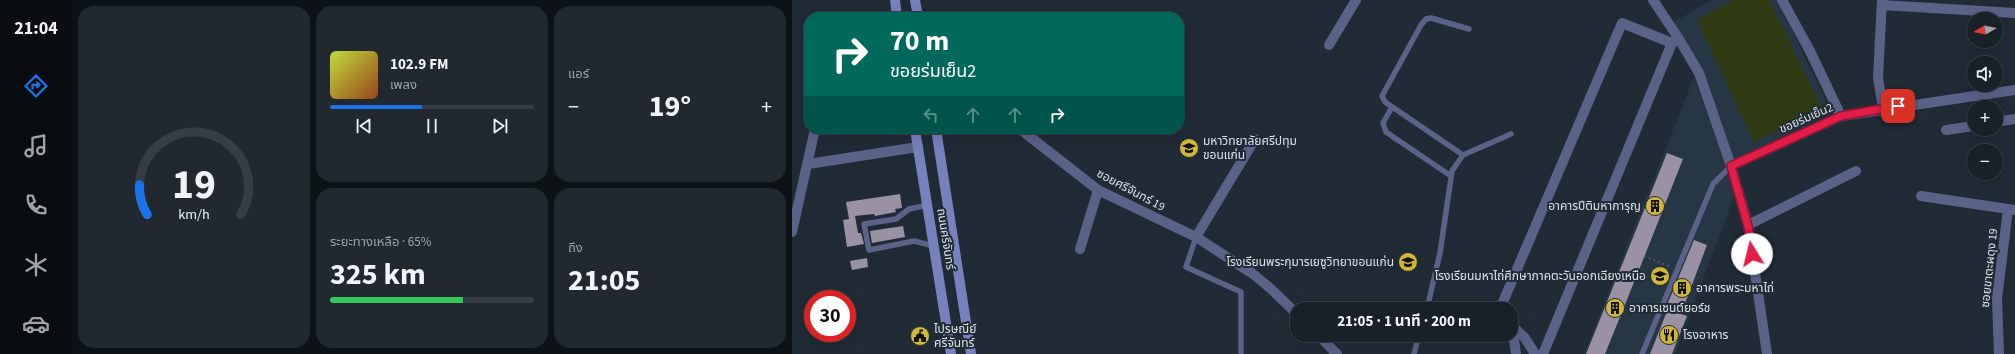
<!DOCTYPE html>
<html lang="th">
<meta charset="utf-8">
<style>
:root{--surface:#182028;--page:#212830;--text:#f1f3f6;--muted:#9fa3a8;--line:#363e45;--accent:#1a73e8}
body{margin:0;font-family:"Source Sans 3","Noto Sans Thai",sans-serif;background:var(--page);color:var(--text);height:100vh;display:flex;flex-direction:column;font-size:15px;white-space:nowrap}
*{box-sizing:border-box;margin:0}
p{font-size:13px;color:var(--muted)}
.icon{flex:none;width:22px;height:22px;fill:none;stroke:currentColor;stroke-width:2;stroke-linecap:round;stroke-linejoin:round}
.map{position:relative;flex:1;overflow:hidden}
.drawer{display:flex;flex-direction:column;gap:6px;padding:6px;background:#0d1216;width:720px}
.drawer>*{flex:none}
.hud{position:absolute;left:12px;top:12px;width:380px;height:122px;border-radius:16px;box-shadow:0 4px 16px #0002,0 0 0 1px var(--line);background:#00695c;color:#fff;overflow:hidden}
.needle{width:26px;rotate:260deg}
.tools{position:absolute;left:1175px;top:12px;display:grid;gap:8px}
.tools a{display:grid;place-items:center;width:36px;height:36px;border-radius:50%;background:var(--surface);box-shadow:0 4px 16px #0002,0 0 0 1px var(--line);font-size:20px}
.speed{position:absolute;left:12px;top:290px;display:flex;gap:8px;font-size:20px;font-weight:700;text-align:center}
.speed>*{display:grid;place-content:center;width:52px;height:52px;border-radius:50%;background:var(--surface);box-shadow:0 4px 16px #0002,0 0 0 1px var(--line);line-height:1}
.speed .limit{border:6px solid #d22;background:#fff;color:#111}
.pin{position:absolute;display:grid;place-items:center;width:34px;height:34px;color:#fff;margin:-17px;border-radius:8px;box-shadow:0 2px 6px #0006}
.me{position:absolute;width:44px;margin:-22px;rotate:351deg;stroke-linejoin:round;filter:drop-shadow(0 0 3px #0008)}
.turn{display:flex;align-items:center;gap:14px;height:84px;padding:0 20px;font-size:18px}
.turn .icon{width:52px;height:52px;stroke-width:2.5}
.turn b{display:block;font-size:28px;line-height:34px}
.lanes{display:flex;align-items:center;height:38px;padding:0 20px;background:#0003;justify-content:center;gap:20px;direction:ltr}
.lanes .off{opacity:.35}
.big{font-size:30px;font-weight:700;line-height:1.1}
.drawer .card{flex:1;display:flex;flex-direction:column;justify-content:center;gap:6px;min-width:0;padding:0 14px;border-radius:16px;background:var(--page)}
.drawer .dial{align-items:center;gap:0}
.dial svg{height:104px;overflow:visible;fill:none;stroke:var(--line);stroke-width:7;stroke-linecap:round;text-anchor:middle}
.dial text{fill:var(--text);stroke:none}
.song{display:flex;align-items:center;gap:12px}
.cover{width:48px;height:48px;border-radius:6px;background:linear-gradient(135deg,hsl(70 70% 55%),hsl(20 70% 35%))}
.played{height:4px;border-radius:2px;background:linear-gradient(90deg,var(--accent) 45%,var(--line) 45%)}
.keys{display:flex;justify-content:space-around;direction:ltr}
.heat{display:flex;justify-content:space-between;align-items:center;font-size:22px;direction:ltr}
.charge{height:6px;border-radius:3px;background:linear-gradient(90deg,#34c759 65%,var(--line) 0)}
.drawer .tiles{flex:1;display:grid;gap:6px;grid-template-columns:repeat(3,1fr)}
.card:first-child{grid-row:span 2}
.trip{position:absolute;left:498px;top:302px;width:228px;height:40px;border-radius:16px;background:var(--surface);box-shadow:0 4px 16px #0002,0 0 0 1px var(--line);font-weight:700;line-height:40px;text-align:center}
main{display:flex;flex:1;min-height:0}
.dock{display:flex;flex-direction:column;width:72px;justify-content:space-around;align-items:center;background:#0a0d10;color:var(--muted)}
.dock .icon{width:28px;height:28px}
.dock .current{color:var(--accent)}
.dock b{font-size:18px;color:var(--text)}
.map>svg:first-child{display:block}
</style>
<main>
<nav class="dock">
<b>21:04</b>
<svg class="icon current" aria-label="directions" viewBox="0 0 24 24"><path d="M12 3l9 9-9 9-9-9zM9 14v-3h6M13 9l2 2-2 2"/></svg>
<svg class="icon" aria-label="music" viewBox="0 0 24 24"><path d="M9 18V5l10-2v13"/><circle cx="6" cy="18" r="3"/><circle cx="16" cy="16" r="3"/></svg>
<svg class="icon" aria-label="phone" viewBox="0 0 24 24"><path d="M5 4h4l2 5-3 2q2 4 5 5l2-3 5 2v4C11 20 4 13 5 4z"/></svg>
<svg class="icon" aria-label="climate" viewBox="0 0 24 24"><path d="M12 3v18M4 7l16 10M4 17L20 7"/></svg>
<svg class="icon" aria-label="car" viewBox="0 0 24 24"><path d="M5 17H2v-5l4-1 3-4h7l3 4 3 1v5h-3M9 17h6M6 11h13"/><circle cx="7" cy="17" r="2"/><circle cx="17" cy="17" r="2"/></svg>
</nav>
<section class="drawer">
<div class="tiles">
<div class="card dial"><svg viewBox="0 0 100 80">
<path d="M14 69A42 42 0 1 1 86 69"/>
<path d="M14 69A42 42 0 0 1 8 46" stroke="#1a73e8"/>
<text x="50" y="56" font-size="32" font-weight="700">19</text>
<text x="50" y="72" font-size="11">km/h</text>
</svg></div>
<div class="card">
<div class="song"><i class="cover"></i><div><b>102.9 FM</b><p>เพลง</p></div></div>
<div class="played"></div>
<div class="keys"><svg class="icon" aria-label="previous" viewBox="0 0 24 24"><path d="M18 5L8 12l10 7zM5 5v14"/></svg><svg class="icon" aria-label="pause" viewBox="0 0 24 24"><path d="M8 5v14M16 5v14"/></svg><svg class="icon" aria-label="next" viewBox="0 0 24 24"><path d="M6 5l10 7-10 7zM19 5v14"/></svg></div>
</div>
<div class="card"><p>แอร์</p>
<div class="heat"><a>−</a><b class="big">19°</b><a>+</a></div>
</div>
<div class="card"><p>ระยะทางเหลือ · 65%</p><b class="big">325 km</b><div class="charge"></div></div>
<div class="card"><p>ถึง</p><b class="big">21:05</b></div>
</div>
</section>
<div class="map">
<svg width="1223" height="354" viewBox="0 0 1223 354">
<rect width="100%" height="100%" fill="#202b36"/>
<path fill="#273645" d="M 920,0 L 985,0 L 1040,113 L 941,160 L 880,23 Z
M 902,77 L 935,170 L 942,197 L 883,354 L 792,354 Z"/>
<path fill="#2f3a12" d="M 941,0 L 977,0 L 1031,110 L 962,142 L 905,20 Z"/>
<path fill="#9a92a2" d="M 875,153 L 891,159 L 849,265 L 813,354 L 794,354 Z
M 108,194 L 110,208 L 103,209 L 104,212 L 83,216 L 82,214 L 63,216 L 66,233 L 69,233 L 72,244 L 55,247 L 51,220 L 57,219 L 54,202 Z
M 111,226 L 113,237 L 80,243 L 78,231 Z
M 902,240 L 915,245 L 889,314 L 895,316 L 880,354 L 858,354 L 877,306 L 875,305 Z
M 75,258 L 76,267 L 60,270 L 58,261 Z"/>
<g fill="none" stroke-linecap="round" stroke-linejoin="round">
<path stroke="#5a636d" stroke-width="1.5" stroke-dasharray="2 3" stroke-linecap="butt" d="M 852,256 L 879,267"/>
<path stroke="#5b6288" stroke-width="5.5" d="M 600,107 L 591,123 L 594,132 L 659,176
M 671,155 L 593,102 L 590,96 L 629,25 L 634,19 L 639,18 L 677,29
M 136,205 L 117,209 L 104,219 L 72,224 L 77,250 L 122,241 L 142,246
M 404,237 L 394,267 L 449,292 L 449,354
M 635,309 L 648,253 L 660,171 L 671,155 L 719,134
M 622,354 L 627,335
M 850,354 L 921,184 L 939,166"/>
<path stroke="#5b6288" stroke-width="10" d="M 861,0 L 887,39 L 907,73 L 939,166 L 956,225 L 975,354
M 990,0 L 1018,51 L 1049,116
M 1090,0 L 1086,78 L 1091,108
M 1090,5 L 1223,13
M 537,45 L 564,0
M 1204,122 L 1223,119
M 228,129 L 306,190 L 404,237 L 461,274 L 478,288 L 505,314
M 1154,130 L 1182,126
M 16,164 L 126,147
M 939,166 L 1049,116 L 1223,90
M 1129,196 L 1223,210
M 956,225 L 1064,171
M 0,232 L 23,129
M 404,237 L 463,139
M 288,249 L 306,190
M 708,309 L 830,23 L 880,43
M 719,325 L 733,338 L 743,354
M 720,326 L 724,354
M 526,335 L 545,354
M 751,354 L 880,43 L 886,39
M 1207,354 L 1205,299 L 1216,209"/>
<path stroke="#7681be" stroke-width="10" d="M 103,0 L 105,17
M 123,0 L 126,17
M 123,129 L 159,354
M 144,129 L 179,354"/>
</g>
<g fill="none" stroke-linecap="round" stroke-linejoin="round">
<defs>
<path id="route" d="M 960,254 L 956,226 L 939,166 L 1049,116 L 1106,106"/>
</defs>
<use href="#route" stroke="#92132f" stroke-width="10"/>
<use href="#route" stroke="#e11d48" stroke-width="7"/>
</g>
<defs>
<symbol id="school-disc" viewBox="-11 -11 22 22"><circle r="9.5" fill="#d0b736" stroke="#202b36"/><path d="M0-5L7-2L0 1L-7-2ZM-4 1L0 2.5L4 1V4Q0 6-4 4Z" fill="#111"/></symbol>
<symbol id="building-disc" viewBox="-11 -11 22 22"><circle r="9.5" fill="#d0b736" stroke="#202b36"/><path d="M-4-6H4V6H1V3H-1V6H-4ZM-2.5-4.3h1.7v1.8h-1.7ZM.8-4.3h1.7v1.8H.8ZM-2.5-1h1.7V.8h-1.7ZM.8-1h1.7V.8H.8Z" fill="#111"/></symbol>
<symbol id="restaurant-disc" viewBox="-11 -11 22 22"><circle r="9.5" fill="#d0b736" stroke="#202b36"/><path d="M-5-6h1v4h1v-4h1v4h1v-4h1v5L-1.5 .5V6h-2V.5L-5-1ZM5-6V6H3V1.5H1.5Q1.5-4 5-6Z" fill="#111"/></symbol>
<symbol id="civic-disc" viewBox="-11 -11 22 22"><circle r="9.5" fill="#d0b736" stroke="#202b36"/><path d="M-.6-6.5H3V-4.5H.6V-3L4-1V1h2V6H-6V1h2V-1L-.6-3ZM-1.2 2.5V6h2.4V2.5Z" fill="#111"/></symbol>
</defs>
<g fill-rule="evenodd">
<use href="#school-disc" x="386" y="137" width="22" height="22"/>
<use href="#building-disc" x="852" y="195" width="22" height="22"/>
<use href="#school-disc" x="605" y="251" width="22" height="22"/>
<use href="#school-disc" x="857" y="265" width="22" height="22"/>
<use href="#building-disc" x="879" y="277" width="22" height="22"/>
<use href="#building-disc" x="812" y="297" width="22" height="22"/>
<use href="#restaurant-disc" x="866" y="324" width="22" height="22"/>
<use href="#civic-disc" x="117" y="325" width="22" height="22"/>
</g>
<g text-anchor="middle" stroke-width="4" stroke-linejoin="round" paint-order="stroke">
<g font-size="12" fill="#dbe2e9" stroke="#202b36">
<text transform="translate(1014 118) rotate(-24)" y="4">ขอยร่มเย็น2</text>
<text transform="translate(339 190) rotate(28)" y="4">ซอยศรีจันทร์ 19</text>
<text transform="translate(154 239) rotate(81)" y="4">ถนนศรีจันทร์</text>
<text transform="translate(1197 268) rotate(-84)" y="4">ซอยขาตะผดุง 19</text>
</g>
<g font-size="12" fill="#dbe2e9" stroke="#202b36" text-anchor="start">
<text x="411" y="145">มหาวิทยาลัยศรีปทุม<tspan x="411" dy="14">ขอนแก่น</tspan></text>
<text x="849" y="210" text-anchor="end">อาคารปีติมหาการุญ</text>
<text x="602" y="266" text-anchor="end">โรงเรียนพระกุมารเยซูวิทยาขอนแก่น</text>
<text x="854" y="280" text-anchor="end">โรงเรียนมหาไถ่ศึกษาภาคตะวันออกเฉียงเหนือ</text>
<text x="904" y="292">อาคารพระมหาไถ่</text>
<text x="837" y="312">อาคารเซนต์ยอร์ช</text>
<text x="142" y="333">ไปรษณีย์<tspan x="142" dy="14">ศรีจันทร์</tspan></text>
<text x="891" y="339">โรงอาหาร</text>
</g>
</g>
</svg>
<div class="tools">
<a><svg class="needle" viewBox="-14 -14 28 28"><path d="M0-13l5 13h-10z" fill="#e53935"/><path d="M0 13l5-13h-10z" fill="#9fa3a8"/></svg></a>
<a><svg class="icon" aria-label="sound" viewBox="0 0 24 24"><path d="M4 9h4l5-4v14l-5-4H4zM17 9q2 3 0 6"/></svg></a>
<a>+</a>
<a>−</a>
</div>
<div class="speed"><div class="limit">30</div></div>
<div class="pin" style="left:1106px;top:106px;background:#d93025"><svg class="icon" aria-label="arrive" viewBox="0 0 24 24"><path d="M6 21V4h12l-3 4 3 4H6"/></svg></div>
<svg class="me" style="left:960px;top:254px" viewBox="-20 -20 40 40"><circle r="19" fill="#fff"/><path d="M0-13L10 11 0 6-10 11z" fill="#e11d48"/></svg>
<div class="trip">21:05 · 1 นาที · 200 m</div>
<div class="hud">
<div class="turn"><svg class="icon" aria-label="right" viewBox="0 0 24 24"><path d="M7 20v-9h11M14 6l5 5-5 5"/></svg><div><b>70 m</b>ขอยร่มเย็น2</div></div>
<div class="lanes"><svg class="icon off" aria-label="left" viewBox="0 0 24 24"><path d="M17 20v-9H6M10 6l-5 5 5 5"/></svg><svg class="icon off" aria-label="ahead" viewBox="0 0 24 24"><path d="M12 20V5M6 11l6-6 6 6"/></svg><svg class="icon off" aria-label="ahead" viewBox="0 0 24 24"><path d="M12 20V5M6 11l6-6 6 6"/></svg><svg class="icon" aria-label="right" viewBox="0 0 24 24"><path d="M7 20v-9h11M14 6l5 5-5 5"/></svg></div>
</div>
</div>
</main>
